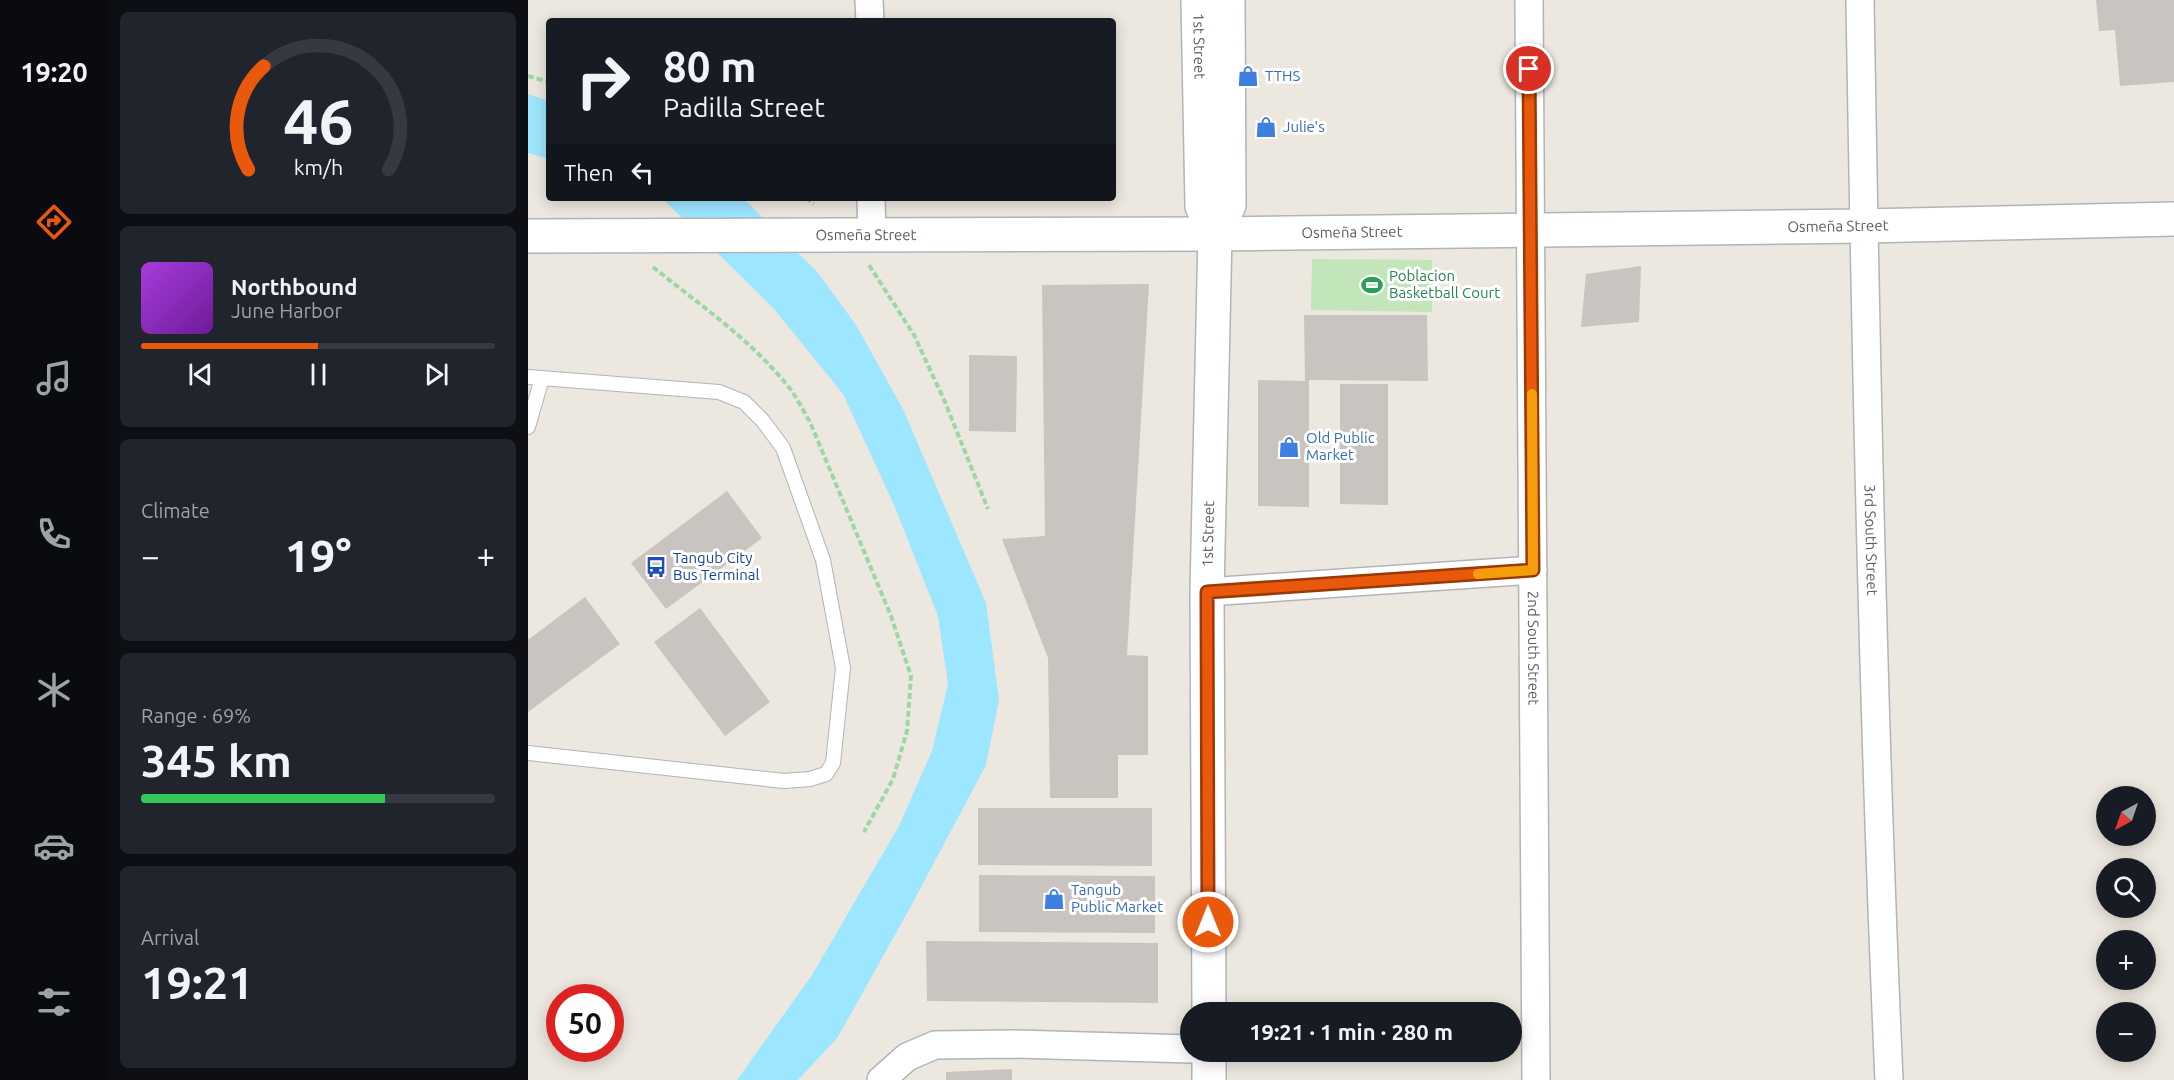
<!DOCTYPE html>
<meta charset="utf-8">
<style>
:root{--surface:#171b24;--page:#20242c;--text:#f1f3f6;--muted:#9ea1a6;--line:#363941;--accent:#ea580c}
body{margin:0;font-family:Ubuntu,sans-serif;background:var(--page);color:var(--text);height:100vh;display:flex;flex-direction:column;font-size:22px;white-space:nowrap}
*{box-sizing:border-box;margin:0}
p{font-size:20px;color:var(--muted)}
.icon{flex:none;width:33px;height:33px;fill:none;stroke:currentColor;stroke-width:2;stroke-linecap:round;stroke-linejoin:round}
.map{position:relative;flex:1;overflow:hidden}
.panel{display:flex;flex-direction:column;gap:12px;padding:12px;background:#0d0f14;width:420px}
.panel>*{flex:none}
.guide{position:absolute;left:18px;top:18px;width:570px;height:183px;border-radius:6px;box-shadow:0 3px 15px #0003;background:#171b24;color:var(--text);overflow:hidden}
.needle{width:39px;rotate:220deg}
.fabs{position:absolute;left:1568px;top:786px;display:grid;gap:12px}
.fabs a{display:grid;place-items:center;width:60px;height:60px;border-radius:50%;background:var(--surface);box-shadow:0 3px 15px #0003;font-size:30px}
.speed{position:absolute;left:18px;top:984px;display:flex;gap:12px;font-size:30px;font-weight:700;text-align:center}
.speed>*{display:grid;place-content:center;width:78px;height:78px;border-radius:50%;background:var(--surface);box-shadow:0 3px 15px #0003;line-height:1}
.speed .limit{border:9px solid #d22;background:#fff;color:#111}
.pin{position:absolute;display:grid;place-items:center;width:51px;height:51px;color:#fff;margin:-26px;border:3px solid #fff;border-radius:50%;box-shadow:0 2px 6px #0007}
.me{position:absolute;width:66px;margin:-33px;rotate:0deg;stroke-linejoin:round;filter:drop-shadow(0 0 4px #0008)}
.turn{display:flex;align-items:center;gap:21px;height:126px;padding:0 18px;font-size:27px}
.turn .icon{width:78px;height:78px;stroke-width:2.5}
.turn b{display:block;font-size:42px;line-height:51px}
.then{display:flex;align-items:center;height:57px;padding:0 18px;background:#0003;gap:12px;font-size:22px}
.big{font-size:45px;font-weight:700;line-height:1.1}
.panel .tile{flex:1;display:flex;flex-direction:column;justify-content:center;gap:9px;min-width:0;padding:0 21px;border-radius:9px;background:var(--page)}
.panel .dial{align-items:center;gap:0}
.dial svg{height:156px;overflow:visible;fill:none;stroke:var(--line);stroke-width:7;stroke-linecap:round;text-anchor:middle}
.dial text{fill:var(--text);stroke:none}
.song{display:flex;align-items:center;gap:18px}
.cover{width:72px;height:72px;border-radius:9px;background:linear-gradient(135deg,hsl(280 70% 55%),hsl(280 70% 35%))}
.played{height:6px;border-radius:3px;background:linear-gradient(90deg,var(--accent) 50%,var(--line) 50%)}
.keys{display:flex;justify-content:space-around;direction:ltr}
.heat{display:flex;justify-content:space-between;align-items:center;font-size:33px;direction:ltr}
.charge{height:9px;border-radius:4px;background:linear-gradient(90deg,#34c759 69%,var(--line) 0)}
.trip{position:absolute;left:652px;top:1002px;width:342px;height:60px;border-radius:30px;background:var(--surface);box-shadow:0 3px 15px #0003;font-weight:700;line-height:60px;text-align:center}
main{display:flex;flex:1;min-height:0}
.menu{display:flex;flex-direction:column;width:108px;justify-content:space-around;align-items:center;background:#090b0e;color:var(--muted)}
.menu .icon{width:42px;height:42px}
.menu .on{color:var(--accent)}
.menu b{font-size:27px;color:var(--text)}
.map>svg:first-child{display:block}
</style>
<main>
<nav class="menu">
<b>19:20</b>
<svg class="icon on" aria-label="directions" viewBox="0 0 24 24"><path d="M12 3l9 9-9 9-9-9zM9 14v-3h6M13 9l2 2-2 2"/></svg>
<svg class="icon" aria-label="music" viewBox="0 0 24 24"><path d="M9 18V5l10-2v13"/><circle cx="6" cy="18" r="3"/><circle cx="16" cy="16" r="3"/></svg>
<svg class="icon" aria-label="phone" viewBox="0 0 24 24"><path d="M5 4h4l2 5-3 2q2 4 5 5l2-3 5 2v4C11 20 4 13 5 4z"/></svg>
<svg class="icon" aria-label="climate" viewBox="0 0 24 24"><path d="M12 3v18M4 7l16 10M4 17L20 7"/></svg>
<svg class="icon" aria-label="car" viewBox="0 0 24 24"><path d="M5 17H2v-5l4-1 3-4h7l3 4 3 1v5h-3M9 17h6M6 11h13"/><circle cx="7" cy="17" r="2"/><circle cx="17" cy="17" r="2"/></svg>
<svg class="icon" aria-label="filters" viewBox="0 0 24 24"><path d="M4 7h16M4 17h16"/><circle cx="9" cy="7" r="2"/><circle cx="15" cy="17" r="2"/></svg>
</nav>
<section class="panel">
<div class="tile dial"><svg viewBox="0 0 100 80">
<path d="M14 69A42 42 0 1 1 86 69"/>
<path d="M14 69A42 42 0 0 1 22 16" stroke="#ea580c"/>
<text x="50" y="56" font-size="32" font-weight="700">46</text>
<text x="50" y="72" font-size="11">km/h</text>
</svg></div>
<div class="tile">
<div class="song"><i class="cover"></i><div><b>Northbound</b><p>June Harbor</p></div></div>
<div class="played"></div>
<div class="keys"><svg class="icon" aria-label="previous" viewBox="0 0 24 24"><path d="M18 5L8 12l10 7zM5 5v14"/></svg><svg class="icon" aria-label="pause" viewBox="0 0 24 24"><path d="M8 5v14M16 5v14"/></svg><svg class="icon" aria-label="next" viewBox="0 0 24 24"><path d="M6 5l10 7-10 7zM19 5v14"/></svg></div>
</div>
<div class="tile"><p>Climate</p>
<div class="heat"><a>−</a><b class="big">19°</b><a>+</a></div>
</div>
<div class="tile"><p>Range · 69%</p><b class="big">345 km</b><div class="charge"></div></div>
<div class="tile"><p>Arrival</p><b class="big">19:21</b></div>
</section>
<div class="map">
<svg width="1646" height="1080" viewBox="0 0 1646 1080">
<rect width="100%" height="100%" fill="#ece7df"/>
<path fill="#c2e5ba" d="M 784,259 L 904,260 L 904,312 L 783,310 Z"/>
<path fill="#9de6ff" d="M 0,94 L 21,101 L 21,159 L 0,153 Z
M 129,198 L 215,198 L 290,273 L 328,325 L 375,409 L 458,603 L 471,700 L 458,765 L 383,906 L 310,1037 L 270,1080 L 209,1080 L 284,975 L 371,826 L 404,751 L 420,684 L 410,616 L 366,505 L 315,394 L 246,309 L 138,202 Z"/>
<path fill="#c9c4bf" d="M 1568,0 L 1646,0 L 1646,82 L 1592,86 L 1587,30 L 1571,31 Z
M 1113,266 L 1111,322 L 1053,327 L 1058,274 Z
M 621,284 L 599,655 L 620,656 L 620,755 L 590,755 L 590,798 L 522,798 L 520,658 L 474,539 L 517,536 L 514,285 Z
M 776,315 L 899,315 L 900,381 L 781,380 L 781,507 L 730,506 L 730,380 L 777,381 Z
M 441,355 L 489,356 L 488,432 L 441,431 Z
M 812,384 L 860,384 L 860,505 L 812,504 Z
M 199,491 L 234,538 L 138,609 L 103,563 Z
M 57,597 L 92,644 L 0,712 L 0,640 Z
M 172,608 L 242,702 L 197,736 L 126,642 Z
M 450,808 L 624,808 L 624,866 L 450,865 Z
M 451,875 L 627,876 L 627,933 L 451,932 Z
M 398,941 L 630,943 L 630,1003 L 399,1001 Z
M 484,1069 L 484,1080 L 418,1080 L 418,1072 Z"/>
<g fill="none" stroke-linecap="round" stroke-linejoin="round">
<defs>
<path id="lane" d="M 0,377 L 191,392 L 216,402 L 235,421 L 255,448 L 295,560 L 315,668 L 305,763 L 298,774 L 282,779 L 256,781 L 0,753
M 0,427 L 14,378"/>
<g id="street">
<path d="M 341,0 L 342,21"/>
<path id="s1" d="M 1001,0 L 1008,1080"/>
<path id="s2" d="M 1332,0 C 1338,360 1345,720 1361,1080"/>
<path d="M 343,198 L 344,236"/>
<path d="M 679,592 L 1005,570"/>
<path d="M 353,1080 L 379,1057 L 407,1045 L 484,1044 L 663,1049"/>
</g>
<g id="secondary">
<path id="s3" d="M 670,0 L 674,206 L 687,234"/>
<path id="s4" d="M 0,236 L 687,234 L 1336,226 L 1646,219"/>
<path id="s5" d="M 681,1012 L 679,592 L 687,234 L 701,205 L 700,0"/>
<path d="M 681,1052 L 681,1080"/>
</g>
</defs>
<use href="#lane" stroke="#b1b4b8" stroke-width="16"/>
<use href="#street" stroke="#b1b4b8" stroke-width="30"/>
<use href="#secondary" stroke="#afb5b8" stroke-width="36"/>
<path stroke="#9dd7a2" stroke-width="4" stroke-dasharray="6 3" stroke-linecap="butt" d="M 0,76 L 21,82
M 278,198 L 286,204
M 341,265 L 386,335 L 417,402 L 460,509
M 125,267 C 172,305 225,341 263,390 C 270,400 276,412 282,422 L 363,616 L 383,676 L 379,731 L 365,779 L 336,832"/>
<use href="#lane" stroke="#fff" stroke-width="14"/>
<use href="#street" stroke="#fff" stroke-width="27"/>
<use href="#secondary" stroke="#fff" stroke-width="33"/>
</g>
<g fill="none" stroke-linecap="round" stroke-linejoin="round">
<defs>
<path id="route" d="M 680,922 L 679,592 L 1005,570 L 1001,69"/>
</defs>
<use href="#route" stroke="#983908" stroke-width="15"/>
<use href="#route" stroke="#ea580c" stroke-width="10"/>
<path stroke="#f59e0b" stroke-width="10" d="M 950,574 L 1005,570 L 1004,394"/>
</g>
<defs>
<symbol id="shop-bare" viewBox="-9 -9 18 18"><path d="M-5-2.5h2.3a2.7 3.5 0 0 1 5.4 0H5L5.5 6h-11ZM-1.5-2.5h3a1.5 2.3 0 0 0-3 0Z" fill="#3f7fe0" stroke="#fff" stroke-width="2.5" paint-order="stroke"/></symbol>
<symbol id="stadium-bare" viewBox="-9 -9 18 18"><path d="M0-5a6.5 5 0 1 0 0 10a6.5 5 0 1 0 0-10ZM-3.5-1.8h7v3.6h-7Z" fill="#2e9e5b" stroke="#fff" stroke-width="2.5" paint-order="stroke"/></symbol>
<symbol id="bus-bare" viewBox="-9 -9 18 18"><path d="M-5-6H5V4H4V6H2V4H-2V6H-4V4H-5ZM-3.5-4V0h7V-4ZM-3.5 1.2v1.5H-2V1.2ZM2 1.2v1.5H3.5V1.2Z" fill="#1a4fb4" stroke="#fff" stroke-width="2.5" paint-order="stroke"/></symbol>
</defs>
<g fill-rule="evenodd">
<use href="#shop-bare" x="705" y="61" width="30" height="30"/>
<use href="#shop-bare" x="723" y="112" width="30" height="30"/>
<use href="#stadium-bare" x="829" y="270" width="30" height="30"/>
<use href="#shop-bare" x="746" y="432" width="30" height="30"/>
<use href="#bus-bare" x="113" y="552" width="30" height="30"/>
<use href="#shop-bare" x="511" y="884" width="30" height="30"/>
</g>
<g text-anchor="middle" stroke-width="6" stroke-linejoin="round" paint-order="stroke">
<g font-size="15" fill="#585e61" stroke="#fff">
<text dy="5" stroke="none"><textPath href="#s3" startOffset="46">1st Street</textPath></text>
<text dy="5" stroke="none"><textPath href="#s4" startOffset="1310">Osmeña Street</textPath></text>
<text dy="5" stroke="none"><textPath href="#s4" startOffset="824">Osmeña Street</textPath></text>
<text dy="5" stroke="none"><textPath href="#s4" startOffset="338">Osmeña Street</textPath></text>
<text dy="5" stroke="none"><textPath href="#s5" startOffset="478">1st Street</textPath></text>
<text dy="5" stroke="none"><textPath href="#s2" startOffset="540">3rd South Street</textPath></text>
<text dy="5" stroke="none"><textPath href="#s1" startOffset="648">2nd South Street</textPath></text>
</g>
<g font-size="15" fill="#366cbe" stroke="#fff" text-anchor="start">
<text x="737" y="81">TTHS</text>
<text x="755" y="132">Julie's</text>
<text x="778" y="443">Old Public<tspan x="778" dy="17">Market</tspan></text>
<text x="543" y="895">Tangub<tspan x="543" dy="17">Public Market</tspan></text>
</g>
<g font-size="15" fill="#27864d" stroke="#fff" text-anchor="start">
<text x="861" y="281">Poblacion<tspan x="861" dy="17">Basketball Court</tspan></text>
</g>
<g font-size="15" fill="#164399" stroke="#fff" text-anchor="start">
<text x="145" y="563">Tangub City<tspan x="145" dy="17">Bus Terminal</tspan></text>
</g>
</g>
</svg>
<div class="fabs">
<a><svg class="needle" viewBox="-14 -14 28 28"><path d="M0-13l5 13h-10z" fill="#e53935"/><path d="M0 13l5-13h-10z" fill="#9ea1a6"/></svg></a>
<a><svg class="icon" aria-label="search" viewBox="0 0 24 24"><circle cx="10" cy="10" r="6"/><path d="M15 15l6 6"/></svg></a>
<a>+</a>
<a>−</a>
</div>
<div class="speed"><div class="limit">50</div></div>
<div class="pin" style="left:1001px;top:69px;background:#d93025"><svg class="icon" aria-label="arrive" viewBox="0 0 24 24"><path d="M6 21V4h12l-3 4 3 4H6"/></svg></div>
<svg class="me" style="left:680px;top:922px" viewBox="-20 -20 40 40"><circle r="17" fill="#ea580c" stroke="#fff" stroke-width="3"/><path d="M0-11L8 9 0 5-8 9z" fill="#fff"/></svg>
<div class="trip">19:21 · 1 min · 280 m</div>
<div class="guide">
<div class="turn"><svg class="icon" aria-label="right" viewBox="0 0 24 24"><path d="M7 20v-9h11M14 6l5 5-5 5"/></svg><div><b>80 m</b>Padilla Street</div></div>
<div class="then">Then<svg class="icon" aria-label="left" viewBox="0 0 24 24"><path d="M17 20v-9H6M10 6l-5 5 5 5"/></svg></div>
</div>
</div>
</main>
